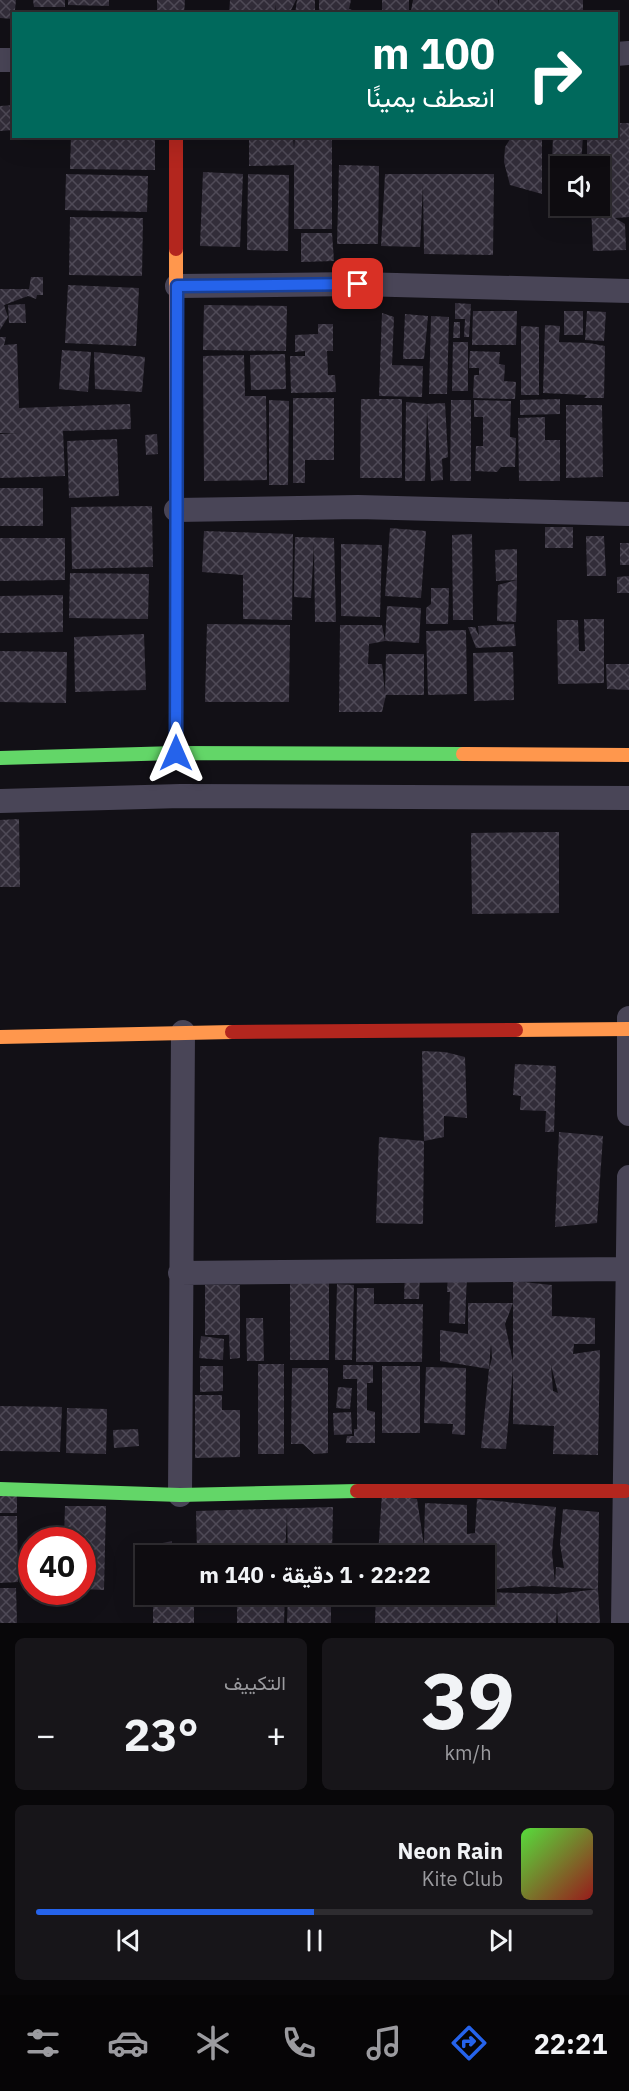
<!DOCTYPE html>
<html lang="ar">
<meta charset="utf-8">
<style>
:root{--surface:#0e0c10;--page:#171519;--text:#f1f3f6;--muted:#9b9b9f;--line:#2e2c30;--accent:#2563eb}
body{margin:0;font-family:"IBM Plex Sans",Vazirmatn,sans-serif;background:var(--page);color:var(--text);direction:rtl;height:100vh;display:flex;flex-direction:column;font-size:22px;white-space:nowrap}
*{box-sizing:border-box;margin:0}
p{font-size:20px;color:var(--muted)}
.icon{flex:none;width:33px;height:33px;fill:none;stroke:currentColor;stroke-width:2;stroke-linecap:round;stroke-linejoin:round}
.map{position:relative;height:1623px;overflow:hidden;direction:ltr}
.sheet{display:flex;flex-direction:column;gap:15px;padding:15px;background:#080709;flex:1}
.sheet>*{flex:none}
.top-card{position:absolute;left:12px;top:12px;width:606px;height:126px;border-radius:0px;box-shadow:0 6px 24px #0002,0 0 0 2px var(--line);direction:rtl;background:#00695c;color:#fff;overflow:hidden}
.tools{position:absolute;left:550px;top:156px;display:grid;gap:12px}
.tools a{display:grid;place-items:center;width:60px;height:60px;border-radius:0px;background:var(--surface);box-shadow:0 6px 24px #0002,0 0 0 2px var(--line);font-size:30px}
.speed{position:absolute;left:18px;top:1527px;display:flex;gap:12px;font-size:30px;font-weight:700;text-align:center}
.speed>*{display:grid;place-content:center;width:78px;height:78px;border-radius:50%;background:var(--surface);box-shadow:0 6px 24px #0002,0 0 0 2px var(--line);line-height:1}
.speed .limit{border:9px solid #d22;background:#fff;color:#111}
.pin{position:absolute;display:grid;place-items:center;width:51px;height:51px;color:#fff;margin:-26px;border-radius:12px;box-shadow:0 3px 9px #0006}
.me{position:absolute;width:66px;margin:-33px;rotate:0deg;stroke-linejoin:round;filter:drop-shadow(0 0 4px #0008)}
.turn{display:flex;align-items:center;gap:21px;height:126px;padding:0 24px;font-size:27px}
.turn .icon{width:78px;height:78px;stroke-width:2.5}
.turn b{display:block;font-size:42px;line-height:51px}
.big{font-size:45px;font-weight:700;line-height:1.1}
.sheet .tile{flex:1;display:flex;flex-direction:column;justify-content:center;gap:9px;min-width:0;padding:0 21px;border-radius:9px;background:var(--page)}
.sheet .dial{align-items:center;gap:0}
.dial b{font-size:78px;line-height:1}
.song{display:flex;align-items:center;gap:18px}
.cover{width:72px;height:72px;border-radius:9px;background:linear-gradient(135deg,hsl(110 70% 55%),hsl(0 70% 35%))}
.played{height:6px;border-radius:3px;background:linear-gradient(90deg,var(--accent) 50%,var(--line) 50%)}
.keys{display:flex;justify-content:space-around;direction:ltr}
.heat{display:flex;justify-content:space-between;align-items:center;font-size:33px;direction:ltr}
.sheet .tiles{flex:1;display:grid;gap:15px;grid-template-columns:1fr 1fr}
.tile:last-child{grid-column:span 2}
.trip{position:absolute;left:135px;top:1545px;width:360px;height:60px;border-radius:0px;background:var(--surface);box-shadow:0 6px 24px #0002,0 0 0 2px var(--line);font-weight:700;line-height:60px;text-align:center;direction:rtl}
.menu{display:flex;height:96px;justify-content:space-around;align-items:center;background:#060506;color:var(--muted)}
.menu .icon{width:42px;height:42px}
.menu .current{color:var(--accent)}
.menu b{font-size:27px;color:var(--text)}
.map>svg:first-child{display:block}
</style>
<div class="map">
<svg width="629" height="1623" viewBox="0 0 629 1623">
<defs>
<pattern id="building-cross-hatch" width="8" height="8" patternUnits="userSpaceOnUse" patternTransform="scale(1.5)"><rect width="8" height="8" fill="#322d39"/><path d="M0 0l8 8M0 8l8-8" fill="none" stroke="#4f4a57"/></pattern>
</defs>
<rect width="100%" height="100%" fill="#121016"/>
<path fill="url(#building-cross-hatch)" fill-rule="evenodd" d="M 0,0 L 16,0 L 14,19 L 0,18 Z
M 33,0 L 65,0 L 65,7 L 34,7 Z
M 68,0 L 109,0 L 109,6 L 68,5 Z
M 157,0 L 185,0 L 184,13 L 157,12 Z
M 230,0 L 296,0 L 289,14 L 276,14 L 276,4 L 275,14 L 229,14 Z
M 297,0 L 315,0 L 315,14 L 295,14 Z
M 319,0 L 351,0 L 349,9 L 364,14 L 319,14 Z
M 382,0 L 409,0 L 409,14 L 382,14 Z
M 413,0 L 498,0 L 498,7 L 499,0 L 583,0 L 583,14 L 426,14 L 425,11 L 411,11 Z
M 14,105 L 14,130 L 0,131 L 0,106 Z
M 616,123 L 629,123 L 629,217 L 615,218 L 625,224 L 626,250 L 593,251 L 591,206 L 600,206 L 600,166 L 587,166 L 587,136 L 616,136 Z
M 71,136 L 155,136 L 155,170 L 70,169 Z
M 249,136 L 293,136 L 294,149 L 295,136 L 332,136 L 332,229 L 294,229 L 294,165 L 249,166 Z
M 512,136 L 542,136 L 542,194 L 510,185 L 504,162 L 505,147 Z
M 553,136 L 583,136 L 581,166 L 561,166 L 561,188 L 551,188 Z
M 339,165 L 379,166 L 378,244 L 337,244 Z
M 203,172 L 243,174 L 240,247 L 200,246 Z
M 66,174 L 148,176 L 147,212 L 65,210 Z
M 248,174 L 289,175 L 288,251 L 247,250 Z
M 385,174 L 494,174 L 493,255 L 424,254 L 423,185 L 420,247 L 381,246 Z
M 70,217 L 143,218 L 142,276 L 69,275 Z
M 301,233 L 332,233 L 334,261 L 301,262 Z
M 31,277 L 43,277 L 43,295 L 37,295 L 36,299 L 28,296 L 4,305 L 8,317 L 0,330 L 0,289 L 29,289 Z
M 68,285 L 139,288 L 136,346 L 65,343 Z
M 455,303 L 471,304 L 469,337 L 464,337 L 465,319 L 455,319 Z
M 25,304 L 26,323 L 9,323 L 8,305 Z
M 204,305 L 287,306 L 286,351 L 203,350 Z
M 473,311 L 517,311 L 516,345 L 472,345 Z
M 564,311 L 583,311 L 583,335 L 564,335 Z
M 587,311 L 606,312 L 604,341 L 585,340 Z
M 382,313 L 394,317 L 392,365 L 423,366 L 422,397 L 379,396 Z
M 405,314 L 428,316 L 424,359 L 403,359 Z
M 431,316 L 449,317 L 447,394 L 429,394 Z
M 454,322 L 460,322 L 460,338 L 453,338 Z
M 318,324 L 333,324 L 333,351 L 327,351 L 328,375 L 335,375 L 336,392 L 291,393 L 290,356 L 305,356 L 305,351 L 295,352 L 295,335 L 318,334 Z
M 545,325 L 560,326 L 559,342 L 589,343 L 605,346 L 604,398 L 584,398 L 587,395 L 543,393 Z
M 521,326 L 539,327 L 539,395 L 521,395 Z
M 0,337 L 6,337 L 4,345 L 17,344 L 19,408 L 130,404 L 131,429 L 63,431 L 65,476 L 0,478 L 0,434 L 18,433 L 0,433 Z
M 453,342 L 468,342 L 468,391 L 452,391 Z
M 62,350 L 91,352 L 88,392 L 59,389 Z
M 470,351 L 500,352 L 499,364 L 505,365 L 504,381 L 516,382 L 515,399 L 473,398 L 474,375 L 479,375 L 479,368 L 469,368 Z
M 94,352 L 145,357 L 142,392 L 95,389 Z
M 285,354 L 286,389 L 251,390 L 250,355 Z
M 244,355 L 245,396 L 266,396 L 267,480 L 204,481 L 203,356 Z
M 293,398 L 334,398 L 334,460 L 305,460 L 305,483 L 293,483 Z
M 361,399 L 402,399 L 402,478 L 360,478 Z
M 560,399 L 560,414 L 520,415 L 520,400 Z
M 269,400 L 289,401 L 288,485 L 269,485 Z
M 451,400 L 471,400 L 471,481 L 450,481 Z
M 474,400 L 511,401 L 510,437 L 516,438 L 515,467 L 501,467 L 497,472 L 475,471 L 476,446 L 483,446 L 483,417 L 474,417 Z
M 406,402 L 427,404 L 445,403 L 448,457 L 442,459 L 443,480 L 431,481 L 427,409 L 425,481 L 405,481 Z
M 566,405 L 602,405 L 603,477 L 566,478 Z
M 545,417 L 545,440 L 560,440 L 560,481 L 519,481 L 518,418 Z
M 157,434 L 158,454 L 146,455 L 145,435 Z
M 117,439 L 119,496 L 69,498 L 67,441 Z
M 0,488 L 43,488 L 43,526 L 0,526 Z
M 152,506 L 153,567 L 72,569 L 71,507 Z
M 545,527 L 573,527 L 573,548 L 545,548 Z
M 390,528 L 426,531 L 421,598 L 385,596 Z
M 204,531 L 293,534 L 292,620 L 243,619 L 243,575 L 202,572 Z
M 472,534 L 473,620 L 453,620 L 452,535 Z
M 586,536 L 604,536 L 606,576 L 587,576 Z
M 295,537 L 334,538 L 336,622 L 315,622 L 314,544 L 311,598 L 294,597 Z
M 0,538 L 65,538 L 65,580 L 0,581 Z
M 620,543 L 629,543 L 629,565 L 620,565 Z
M 341,544 L 382,545 L 380,617 L 341,616 Z
M 517,549 L 517,580 L 516,622 L 497,621 L 498,585 L 517,580 L 496,581 L 495,550 Z
M 70,573 L 149,574 L 148,619 L 69,618 Z
M 629,576 L 629,593 L 617,593 L 617,577 Z
M 431,588 L 449,588 L 448,624 L 426,624 L 426,608 L 431,604 Z
M 63,595 L 63,632 L 0,633 L 0,596 Z
M 387,606 L 421,608 L 419,643 L 385,641 Z
M 584,619 L 604,619 L 604,683 L 558,684 L 557,620 L 578,620 L 579,651 L 585,651 Z
M 207,624 L 290,625 L 289,702 L 205,702 Z
M 514,624 L 516,646 L 476,648 L 468,627 L 475,627 L 479,636 L 478,626 Z
M 340,625 L 382,625 L 385,641 L 369,644 L 368,664 L 382,664 L 385,693 L 386,654 L 424,654 L 424,695 L 386,695 L 382,712 L 339,712 Z
M 466,630 L 467,694 L 428,695 L 426,631 Z
M 144,634 L 146,690 L 75,692 L 74,637 Z
M 0,651 L 67,652 L 66,703 L 0,702 Z
M 513,652 L 514,700 L 474,701 L 473,653 Z
M 606,664 L 629,664 L 629,690 L 607,689 Z
M 19,819 L 20,887 L 0,887 L 0,820 Z
M 559,832 L 559,913 L 472,914 L 471,833 Z
M 422,1051 L 445,1052 L 465,1057 L 467,1118 L 444,1116 L 444,1137 L 424,1141 Z
M 515,1064 L 556,1066 L 554,1132 L 545,1132 L 546,1111 L 520,1110 L 521,1096 L 513,1095 Z
M 559,1132 L 603,1136 L 597,1223 L 555,1227 Z
M 379,1137 L 424,1141 L 423,1224 L 376,1223 Z
M 405,1272 L 420,1273 L 419,1299 L 404,1299 Z
M 448,1273 L 467,1274 L 465,1324 L 449,1323 L 450,1292 L 447,1292 Z
M 290,1281 L 329,1281 L 329,1360 L 290,1360 Z
M 513,1281 L 552,1285 L 552,1316 L 595,1318 L 595,1344 L 574,1344 L 573,1354 L 600,1350 L 598,1455 L 553,1454 L 554,1426 L 513,1424 L 513,1368 L 506,1449 L 481,1448 L 489,1369 L 492,1358 L 491,1343 L 489,1369 L 440,1361 L 440,1330 L 468,1334 L 468,1303 L 513,1303 L 505,1324 L 513,1362 ZM 551,1365 L 558,1393 L 553,1391 Z
M 337,1284 L 354,1285 L 352,1360 L 335,1360 Z
M 205,1285 L 240,1285 L 240,1358 L 230,1359 L 229,1335 L 205,1335 Z
M 357,1288 L 374,1288 L 374,1304 L 423,1304 L 422,1362 L 356,1362 Z
M 246,1318 L 263,1318 L 264,1361 L 247,1361 Z
M 201,1336 L 224,1339 L 223,1360 L 199,1358 Z
M 258,1364 L 284,1364 L 284,1454 L 258,1454 Z
M 343,1365 L 373,1365 L 373,1383 L 367,1383 L 367,1410 L 375,1412 L 375,1443 L 346,1443 L 347,1436 L 354,1436 L 354,1429 L 357,1429 L 357,1379 L 343,1379 Z
M 200,1366 L 223,1366 L 223,1391 L 200,1392 Z
M 382,1366 L 420,1366 L 420,1433 L 382,1433 Z
M 426,1367 L 466,1368 L 465,1435 L 452,1434 L 453,1424 L 424,1423 Z
M 292,1368 L 328,1368 L 328,1453 L 314,1454 L 303,1444 L 291,1444 Z
M 338,1387 L 352,1388 L 350,1409 L 336,1408 Z
M 195,1395 L 222,1395 L 222,1410 L 240,1410 L 240,1457 L 195,1458 Z
M 0,1406 L 62,1407 L 60,1452 L 0,1451 Z
M 67,1408 L 107,1409 L 106,1454 L 66,1453 Z
M 351,1412 L 352,1434 L 334,1435 L 333,1413 Z
M 138,1429 L 139,1446 L 114,1448 L 113,1430 Z
M 0,1492 L 17,1493 L 17,1513 L 0,1513 Z
M 382,1493 L 417,1499 L 424,1546 L 425,1503 L 467,1505 L 467,1534 L 475,1533 L 477,1499 L 556,1507 L 552,1553 L 555,1583 L 556,1567 L 564,1568 L 560,1544 L 563,1509 L 599,1512 L 598,1589 L 600,1623 L 558,1623 L 557,1606 L 556,1623 L 375,1623 L 376,1594 L 484,1594 L 484,1592 L 557,1594 L 598,1589 L 532,1586 L 484,1590 L 484,1556 L 378,1556 Z
M 65,1506 L 106,1506 L 104,1590 L 82,1589 L 82,1540 L 64,1540 Z
M 333,1507 L 332,1556 L 288,1556 L 287,1513 L 285,1556 L 216,1556 L 216,1549 L 197,1550 L 196,1511 Z
M 0,1516 L 17,1516 L 18,1582 L 0,1583 Z
M 172,1541 L 172,1556 L 154,1556 L 154,1545 Z
M 0,1588 L 16,1588 L 17,1623 L 0,1623 Z
M 153,1594 L 194,1594 L 194,1623 L 153,1623 Z
M 237,1594 L 285,1594 L 284,1623 L 237,1623 Z
M 288,1594 L 331,1594 L 331,1623 L 287,1623 Z"/>
<g fill="none" stroke-linecap="round" stroke-linejoin="round">
<path stroke="#494557" stroke-width="24" d="M 616,54 L 629,53
M 0,60 L 14,60
M 177,286 L 358,284 L 629,291
M 176,510 L 358,507 L 629,514
M 0,801 L 181,796 L 629,798
M 629,1018 L 629,1114
M 180,1273 L 627,1269
M 180,1495 L 183,1032
M 623,1623 L 629,1177"/>
<path stroke="#63d668" stroke-width="14" d="M 0,758 L 176,753 L 463,754
M 0,1489 L 180,1495 L 357,1491"/>
<path stroke="#ff974d" stroke-width="14" d="M 176,249 L 176,753
M 463,754 L 629,755
M 516,1030 L 629,1029
M 0,1037 L 232,1032"/>
<path stroke="#b3261e" stroke-width="14" d="M 176,136 L 176,249
M 232,1032 L 516,1030
M 357,1491 L 625,1491"/>
</g>
<g fill="none" stroke-linecap="round" stroke-linejoin="round">
<defs>
<path id="route" d="M 176,753 L 177,286 L 358,284"/>
</defs>
<use href="#route" stroke="#184099" stroke-width="15"/>
<use href="#route" stroke="#2563eb" stroke-width="10"/>
</g>
</svg>
<div class="tools">
<a><svg class="icon" aria-label="sound" viewBox="0 0 24 24"><path d="M4 9h4l5-4v14l-5-4H4zM17 9q2 3 0 6"/></svg></a>
</div>
<div class="speed"><div class="limit">40</div></div>
<div class="pin" style="left:358px;top:284px;background:#d93025"><svg class="icon" aria-label="arrive" viewBox="0 0 24 24"><path d="M6 21V4h12l-3 4 3 4H6"/></svg></div>
<svg class="me" style="left:176px;top:753px" viewBox="-20 -20 40 40"><path d="M0-17L14 15 0 8-14 15z" fill="#2563eb" stroke="#fff" stroke-width="4"/></svg>
<div class="trip">22:22 · 1 دقيقة · 140 m</div>
<div class="top-card">
<div class="turn"><svg class="icon" aria-label="right" viewBox="0 0 24 24"><path d="M7 20v-9h11M14 6l5 5-5 5"/></svg><div><b>100 m</b>انعطف يمينًا</div></div>
</div>
</div>
<section class="sheet">
<div class="tiles">
<div class="tile dial"><b>39</b><p>km/h</p></div>
<div class="tile"><p>التكييف</p>
<div class="heat"><a>−</a><b class="big">23°</b><a>+</a></div>
</div>
<div class="tile">
<div class="song"><i class="cover"></i><div><b>Neon Rain</b><p>Kite Club</p></div></div>
<div class="played"></div>
<div class="keys"><svg class="icon" aria-label="previous" viewBox="0 0 24 24"><path d="M18 5L8 12l10 7zM5 5v14"/></svg><svg class="icon" aria-label="pause" viewBox="0 0 24 24"><path d="M8 5v14M16 5v14"/></svg><svg class="icon" aria-label="next" viewBox="0 0 24 24"><path d="M6 5l10 7-10 7zM19 5v14"/></svg></div>
</div>
</div>
</section>
<nav class="menu">
<b>22:21</b>
<svg class="icon current" aria-label="directions" viewBox="0 0 24 24"><path d="M12 3l9 9-9 9-9-9zM9 14v-3h6M13 9l2 2-2 2"/></svg>
<svg class="icon" aria-label="music" viewBox="0 0 24 24"><path d="M9 18V5l10-2v13"/><circle cx="6" cy="18" r="3"/><circle cx="16" cy="16" r="3"/></svg>
<svg class="icon" aria-label="phone" viewBox="0 0 24 24"><path d="M5 4h4l2 5-3 2q2 4 5 5l2-3 5 2v4C11 20 4 13 5 4z"/></svg>
<svg class="icon" aria-label="climate" viewBox="0 0 24 24"><path d="M12 3v18M4 7l16 10M4 17L20 7"/></svg>
<svg class="icon" aria-label="car" viewBox="0 0 24 24"><path d="M5 17H2v-5l4-1 3-4h7l3 4 3 1v5h-3M9 17h6M6 11h13"/><circle cx="7" cy="17" r="2"/><circle cx="17" cy="17" r="2"/></svg>
<svg class="icon" aria-label="filters" viewBox="0 0 24 24"><path d="M4 7h16M4 17h16"/><circle cx="9" cy="7" r="2"/><circle cx="15" cy="17" r="2"/></svg>
</nav>
